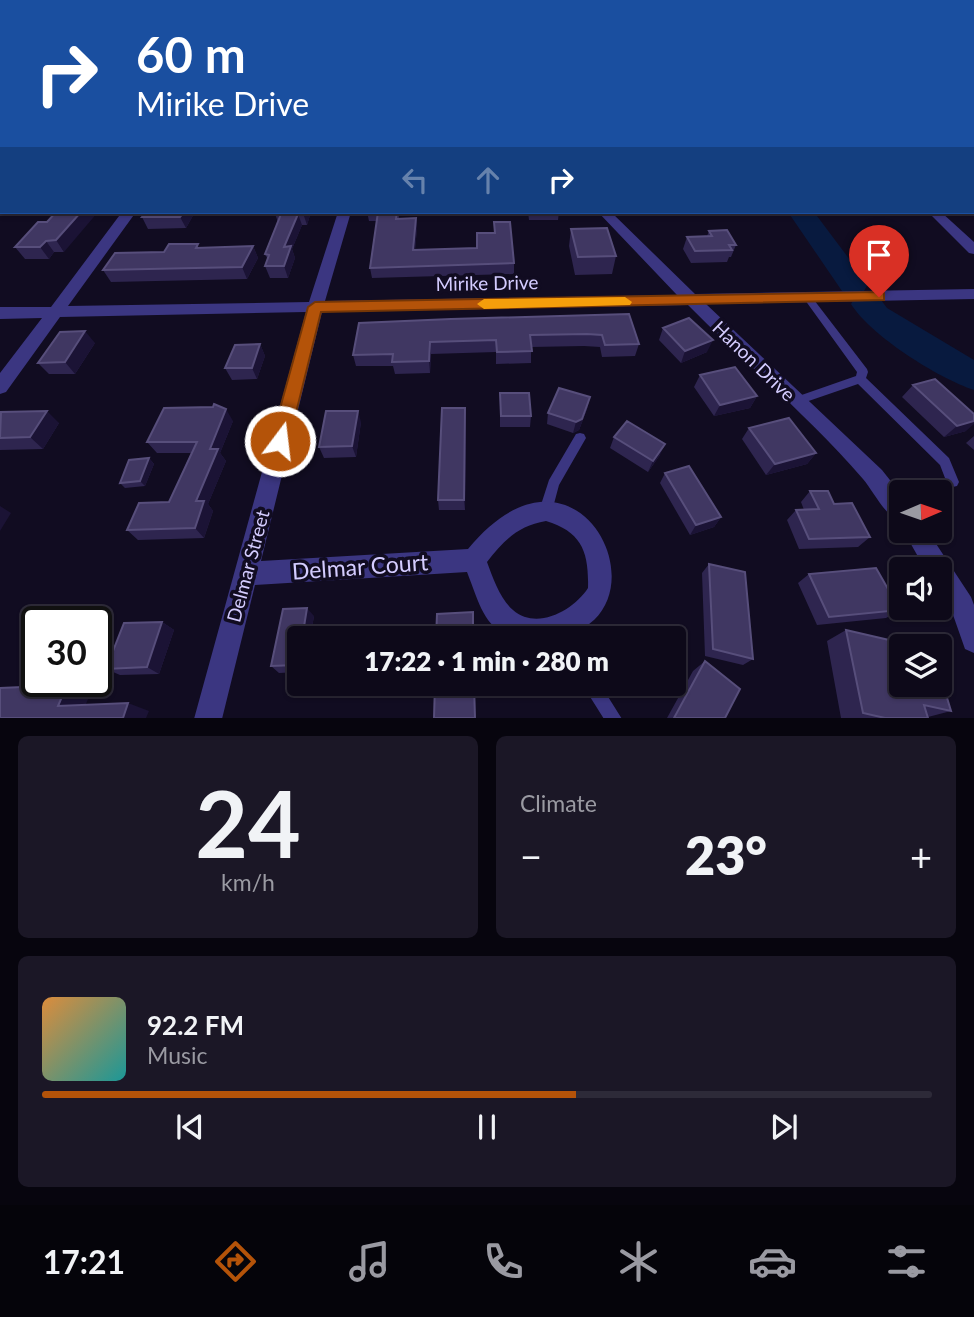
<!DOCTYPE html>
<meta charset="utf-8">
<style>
:root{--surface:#0d0919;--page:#1b1726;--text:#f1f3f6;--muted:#9a9aa2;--line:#2d2a38;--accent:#b45309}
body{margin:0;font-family:Lato,sans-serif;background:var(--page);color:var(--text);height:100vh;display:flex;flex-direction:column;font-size:26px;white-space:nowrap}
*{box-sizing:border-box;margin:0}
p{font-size:23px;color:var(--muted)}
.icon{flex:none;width:38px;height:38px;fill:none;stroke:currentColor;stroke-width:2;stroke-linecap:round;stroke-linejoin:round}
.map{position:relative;height:718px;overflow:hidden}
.details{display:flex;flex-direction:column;gap:18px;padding:18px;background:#07050e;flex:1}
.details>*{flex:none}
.hud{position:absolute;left:0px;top:0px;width:975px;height:214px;box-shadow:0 2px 5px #0004,0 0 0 2px var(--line);background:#1a4fa0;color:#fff;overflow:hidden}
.needle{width:46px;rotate:88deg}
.buttons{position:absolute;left:889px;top:480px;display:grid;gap:14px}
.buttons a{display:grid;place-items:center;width:63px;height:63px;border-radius:7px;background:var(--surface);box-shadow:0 2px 5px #0004,0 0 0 2px var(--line);font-size:35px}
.speed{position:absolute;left:21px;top:606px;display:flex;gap:14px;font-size:35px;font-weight:700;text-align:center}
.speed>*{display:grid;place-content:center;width:91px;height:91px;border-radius:50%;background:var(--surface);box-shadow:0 2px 5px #0004,0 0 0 2px var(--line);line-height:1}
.speed .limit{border:4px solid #111;border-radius:10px;background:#fff;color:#111}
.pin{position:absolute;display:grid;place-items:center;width:60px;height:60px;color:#fff;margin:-72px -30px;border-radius:50% 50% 50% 0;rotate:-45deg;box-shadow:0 0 7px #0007}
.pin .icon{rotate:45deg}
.me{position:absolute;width:77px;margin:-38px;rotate:15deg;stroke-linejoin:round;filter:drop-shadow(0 0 5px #0008)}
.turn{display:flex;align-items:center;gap:24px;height:147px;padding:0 21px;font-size:32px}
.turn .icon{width:91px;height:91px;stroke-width:2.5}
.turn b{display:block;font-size:49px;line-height:60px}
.lanes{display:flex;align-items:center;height:66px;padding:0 21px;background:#0003;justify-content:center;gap:35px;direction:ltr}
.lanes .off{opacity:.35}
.big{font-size:52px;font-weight:800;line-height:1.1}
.details .card{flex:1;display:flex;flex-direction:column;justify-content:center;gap:10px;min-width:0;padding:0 24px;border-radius:10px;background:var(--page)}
.details .dial{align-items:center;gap:0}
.dial b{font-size:91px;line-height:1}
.song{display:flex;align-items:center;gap:21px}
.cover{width:84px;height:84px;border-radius:10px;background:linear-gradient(135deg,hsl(30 70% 55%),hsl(180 70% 35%))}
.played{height:7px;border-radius:4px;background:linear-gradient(90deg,var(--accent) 60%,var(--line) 60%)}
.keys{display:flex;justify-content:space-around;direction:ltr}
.heat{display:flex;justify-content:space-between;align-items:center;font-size:38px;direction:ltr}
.details .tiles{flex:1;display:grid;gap:18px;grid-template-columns:1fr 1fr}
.card:last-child{grid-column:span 2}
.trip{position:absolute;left:287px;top:626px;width:399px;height:70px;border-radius:7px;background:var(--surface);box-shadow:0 2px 5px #0004,0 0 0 2px var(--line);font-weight:800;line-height:70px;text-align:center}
.tab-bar{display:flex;height:112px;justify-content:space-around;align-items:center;background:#05040a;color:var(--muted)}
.tab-bar .icon{width:49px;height:49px}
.tab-bar .selected{color:var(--accent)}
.tab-bar b{font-size:32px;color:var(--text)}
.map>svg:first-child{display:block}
</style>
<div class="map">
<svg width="974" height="719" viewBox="0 0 974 719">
<rect width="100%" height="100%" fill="#110c21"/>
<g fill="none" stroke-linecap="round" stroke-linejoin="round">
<path fill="#081a3f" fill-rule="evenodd" d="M 788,212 L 814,212 L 868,284 L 864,291 L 853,294 L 842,291 Z
M 867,293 L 878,296 L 887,308 L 974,360 L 974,390 C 938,378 871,336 851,304 L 856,296 Z"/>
<path fill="#3b3681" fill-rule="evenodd" d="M 808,295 L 811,296 L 867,369 L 868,372 L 866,378 L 949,458 L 959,482 L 957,486 L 930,492 L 901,492 L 901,497 L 889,499 L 884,497 L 883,493 L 884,489 L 889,487 L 945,478 L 940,465 L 858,384 L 797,405 L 793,404 L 791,401 L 793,398 L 856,376 L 857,372 L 805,300 L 803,298 L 805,296 Z
M 580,433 L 584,434 L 586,438 L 559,485 L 551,515 L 546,517 L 541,515 L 539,511 L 549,480 L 576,434 Z
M 582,684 L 600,684 L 622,719 L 604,719 Z"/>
<path fill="#3b3681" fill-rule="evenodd" d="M 0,140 L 2,140 L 0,148 Z
M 122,212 L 136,212 L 68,306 L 309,302 L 338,212 L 351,212 L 325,301 L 677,295 L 598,212 L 611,212 L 695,294 L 974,289 L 974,299 L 706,304 L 882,470 L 901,494 L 901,522 C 885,516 874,492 863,479 C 809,417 745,363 688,305 L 322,312 L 261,561 L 468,549 C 587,404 685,639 537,639 C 486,639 483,613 467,572 L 255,585 L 222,719 L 194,719 L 306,312 L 60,317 L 6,392 L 0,394 L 0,373 L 42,318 L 0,319 L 0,307 L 51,307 ZM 546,521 C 582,532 589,552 588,588 C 574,610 537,631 513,610 C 500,599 493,578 487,562 C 504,540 518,526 546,521 Z
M 928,212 L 941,212 L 974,242 L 974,254 L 969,253 Z
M 903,530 L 927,530 L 971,597 L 974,605 L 974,653 L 965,649 L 952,612 L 940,592 L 940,569 L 925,569 Z"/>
</g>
<path fill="#2e254f" d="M 195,212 L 186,228 L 148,229 L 142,217 Z
M 276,212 L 311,212 L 307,225 L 302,225 L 292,249 L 295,258 L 288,278 L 270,278 L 265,266 L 268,260 L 265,254 L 278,222 L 275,214 Z
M 367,212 L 399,212 L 399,219 L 416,218 L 417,228 L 415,250 L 477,248 L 494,233 L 494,222 L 514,263 L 514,274 L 372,278 L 370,268 L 377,221 L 369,221 Z
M 528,212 L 559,212 L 558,220 L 529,220 Z
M 47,222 L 64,252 L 54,252 L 49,259 L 25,259 L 15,247 Z
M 571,229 L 616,256 L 612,274 L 575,275 L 569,246 Z
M 709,231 L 736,245 L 731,257 L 729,257 L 727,262 L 691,263 L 683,249 L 687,237 L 707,236 Z
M 253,246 L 258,258 L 247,279 L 111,282 L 103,270 L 164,252 L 200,248 Z
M 629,314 L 639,344 L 635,356 L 602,357 L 600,347 L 584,346 L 531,347 L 531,363 L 496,364 L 496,352 L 431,354 L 430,373 L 395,374 L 393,366 L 356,366 L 353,355 L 451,319 Z
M 663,328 L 707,352 L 681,363 L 659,340 Z
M 95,343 L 75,374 L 49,374 L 38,363 Z
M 260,344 L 265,356 L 257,379 L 232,380 L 225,368 Z
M 700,375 L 757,396 L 750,408 L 714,416 L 694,387 Z
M 913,385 L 966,431 L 944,437 L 902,397 Z
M 500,393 L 531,416 L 530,427 L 500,427 Z
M 590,397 L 587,409 L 579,430 L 573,433 L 547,424 L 548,413 Z
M 0,414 L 59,423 L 43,449 L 0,450 Z
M 466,419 L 465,510 L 439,510 L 438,500 Z
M 233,421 L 220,453 L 226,461 L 208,504 L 213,511 L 204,538 L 138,540 L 127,530 L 169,502 L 191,453 L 157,453 L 147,442 Z
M 361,422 L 356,457 L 324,458 L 319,447 Z
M 749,428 L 816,453 L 807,464 L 766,475 L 742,439 Z
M 974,436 L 974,450 L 966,443 Z
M 614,437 L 660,455 L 648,472 L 610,448 Z
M 149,458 L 154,464 L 145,486 L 125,488 L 120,483 Z
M 665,473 L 721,517 L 714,527 L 690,535 L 660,483 Z
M 810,491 L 834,504 L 870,537 L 858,547 L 799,549 L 787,520 L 796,510 L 804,510 L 801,502 Z
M 709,564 L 753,659 L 743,665 L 705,656 L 702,573 Z
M 809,574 L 900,610 L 886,618 L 817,625 L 798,583 Z
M 314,616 L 310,639 L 299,639 L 299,672 L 279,673 L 271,666 Z
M 162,622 L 174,630 L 159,674 L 120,675 L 106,669 Z
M 846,630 L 951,711 L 928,717 L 928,718 L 841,718 L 827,641 Z
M 705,661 L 725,718 L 667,718 L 693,671 Z"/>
<path fill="#1b1335" d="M 2,171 L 2,190 L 0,191 L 0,172 Z
M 81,212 L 98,212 L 64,252 L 56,240 Z
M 184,212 L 195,212 L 186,228 L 180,217 Z
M 304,212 L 311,212 L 307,225 L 303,213 Z
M 298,214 L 302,225 L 292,249 L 295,258 L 288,278 L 284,266 L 284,247 Z
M 416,218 L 417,228 L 414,260 L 413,250 Z
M 46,241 L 54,252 L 49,259 L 40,247 Z
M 253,246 L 258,258 L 247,279 L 242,267 Z
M 85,331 L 95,343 L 75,374 L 65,362 Z
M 713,340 L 707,352 L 681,363 L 685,351 Z
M 430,342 L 431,354 L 430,373 L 429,361 Z
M 260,344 L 265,356 L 257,379 L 252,368 Z
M 757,396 L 750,408 L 714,416 L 720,405 Z
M 590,397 L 587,409 L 579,430 L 573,433 L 576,422 Z
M 465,408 L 466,419 L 465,510 L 464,500 Z
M 226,409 L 233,421 L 220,453 L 226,461 L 208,504 L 213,511 L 204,538 L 195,528 L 196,501 L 210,449 Z
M 47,411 L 59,423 L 43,449 L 30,437 Z
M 358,411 L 361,422 L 356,457 L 352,446 Z
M 974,421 L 974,424 L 966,431 L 944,437 L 957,426 Z
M 665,444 L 660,455 L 648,472 L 653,461 Z
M 816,453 L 807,464 L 766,475 L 775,464 Z
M 149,458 L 154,464 L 145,486 L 140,481 Z
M 0,506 L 11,513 L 0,531 Z
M 721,517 L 714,527 L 690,535 L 696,525 Z
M 307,608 L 314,616 L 310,639 L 302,639 Z
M 162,622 L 174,630 L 159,674 L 147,667 Z
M 67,685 L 90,694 L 82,714 L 58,706 Z
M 128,703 L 149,711 L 146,718 L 123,718 Z"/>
<path fill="#403762" stroke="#574e7b" stroke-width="2" d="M 2,147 L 2,171 L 0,172 L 0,148 Z
M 973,180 L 974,181 L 974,201 L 973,200 Z
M 56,212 L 81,212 L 56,240 L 46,241 L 40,247 L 15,247 L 38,222 L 47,222 Z
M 146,212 L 184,212 L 180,217 L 142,217 Z
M 276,212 L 304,212 L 303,213 L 298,214 L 284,247 L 291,246 L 284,266 L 265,266 L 269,255 L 265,254 L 281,214 L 275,214 Z
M 378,212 L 397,212 L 396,219 L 416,218 L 413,250 L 477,248 L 477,233 L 495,233 L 494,222 L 510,222 L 514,263 L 370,268 Z
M 607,228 L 616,256 L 578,257 L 571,229 Z
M 727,230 L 736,245 L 729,245 L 732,250 L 695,251 L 687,237 L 712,236 L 709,231 Z
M 169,244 L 198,244 L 196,248 L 253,246 L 242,267 L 103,270 L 115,253 L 164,252 Z
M 629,314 L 639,344 L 605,345 L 602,335 L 587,334 L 530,335 L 532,351 L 497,352 L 496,340 L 430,342 L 429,361 L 392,362 L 393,354 L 353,355 L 359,323 L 451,319 Z
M 689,318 L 713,340 L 685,351 L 663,328 Z
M 85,331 L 65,362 L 38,363 L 60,332 Z
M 260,344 L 252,368 L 225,368 L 235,345 Z
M 735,367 L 757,396 L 720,405 L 700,375 Z
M 935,379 L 974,414 L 974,421 L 957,426 L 913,385 Z
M 559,388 L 590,397 L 582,419 L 576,422 L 548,413 Z
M 500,393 L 529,393 L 531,416 L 501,416 Z
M 214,404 L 226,409 L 210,449 L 218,449 L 196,501 L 204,501 L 195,528 L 127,530 L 139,503 L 169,502 L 197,442 L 147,442 L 164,408 L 213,407 Z
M 442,408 L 465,408 L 464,500 L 438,500 Z
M 47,411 L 30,437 L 0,438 L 1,412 Z
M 326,411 L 358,411 L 352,446 L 319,447 Z
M 789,418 L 816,453 L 775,464 L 749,428 Z
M 627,421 L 665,444 L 653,461 L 614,437 Z
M 149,458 L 140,481 L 120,483 L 129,460 Z
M 689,466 L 721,517 L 696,525 L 665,473 Z
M 810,491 L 828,491 L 834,504 L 852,503 L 870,537 L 809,539 L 796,510 L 819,509 Z
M 709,564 L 745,572 L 753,659 L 713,649 Z
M 876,568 L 900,610 L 829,617 L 809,574 Z
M 307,608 L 302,639 L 299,639 L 299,652 L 297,665 L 271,666 L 283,609 Z
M 473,612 L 473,639 L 436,639 L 437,614 Z
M 162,622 L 147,667 L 106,669 L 124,623 Z
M 846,630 L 915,646 L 901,646 L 901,684 L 940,684 L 940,675 L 951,711 L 924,705 L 928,718 L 885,718 L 863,713 Z
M 705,661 L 740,689 L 725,718 L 674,718 Z
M 435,684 L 474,684 L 475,718 L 434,718 Z
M 67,685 L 58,706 L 128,703 L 123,718 L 0,718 L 0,688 Z"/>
<linearGradient id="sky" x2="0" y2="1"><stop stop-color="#090712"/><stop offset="0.52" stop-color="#32344e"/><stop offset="1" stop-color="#32344e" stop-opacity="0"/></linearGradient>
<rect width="974" height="212" fill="url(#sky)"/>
<path fill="#b45309" stroke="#753606" stroke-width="2" d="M 879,292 L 884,293 L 884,300 L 321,312 L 289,441 L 287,446 L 280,448 L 274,446 L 271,441 L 308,307 L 315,302 Z"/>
<path fill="#f59e0b" d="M 625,297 L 632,302 L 630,305 L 484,309 L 477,304 L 484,299 Z"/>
<g text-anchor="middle" stroke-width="7" stroke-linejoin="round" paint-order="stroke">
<g font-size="19" fill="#d4ccff" stroke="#110c21">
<text transform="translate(487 283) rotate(-1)" y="7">Mirike Drive</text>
<text transform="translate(754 361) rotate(44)" y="7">Hanon Drive</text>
<text transform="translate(248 566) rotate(-75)" y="7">Delmar Street</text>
</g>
<g font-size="23" fill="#d4ccff" stroke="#110c21">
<text transform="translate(360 567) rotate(-4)" y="8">Delmar Court</text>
</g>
</g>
</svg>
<div class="buttons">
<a><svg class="needle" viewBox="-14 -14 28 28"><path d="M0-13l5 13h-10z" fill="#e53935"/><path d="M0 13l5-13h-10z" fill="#9a9aa2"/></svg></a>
<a><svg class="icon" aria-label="sound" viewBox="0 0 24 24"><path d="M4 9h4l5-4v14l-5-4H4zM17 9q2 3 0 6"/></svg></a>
<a><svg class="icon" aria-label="layers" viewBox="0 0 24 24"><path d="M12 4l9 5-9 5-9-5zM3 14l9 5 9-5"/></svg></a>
</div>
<div class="speed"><div class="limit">30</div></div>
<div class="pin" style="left:879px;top:297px;background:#d93025"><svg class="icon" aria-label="arrive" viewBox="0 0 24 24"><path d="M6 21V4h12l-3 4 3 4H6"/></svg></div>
<svg class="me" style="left:280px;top:441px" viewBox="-20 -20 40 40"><circle r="17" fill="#b45309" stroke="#fff" stroke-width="3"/><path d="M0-11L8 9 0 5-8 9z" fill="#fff"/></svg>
<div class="trip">17:22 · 1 min · 280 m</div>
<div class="hud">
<div class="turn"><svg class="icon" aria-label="right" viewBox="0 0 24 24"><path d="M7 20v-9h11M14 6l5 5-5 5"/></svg><div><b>60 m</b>Mirike Drive</div></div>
<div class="lanes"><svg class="icon off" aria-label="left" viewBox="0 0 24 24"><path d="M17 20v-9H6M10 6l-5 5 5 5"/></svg><svg class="icon off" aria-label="ahead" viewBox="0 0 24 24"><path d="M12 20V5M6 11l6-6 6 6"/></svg><svg class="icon" aria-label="right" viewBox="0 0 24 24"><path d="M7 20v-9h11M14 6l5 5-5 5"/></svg></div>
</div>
</div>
<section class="details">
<div class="tiles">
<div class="card dial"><b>24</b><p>km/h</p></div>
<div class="card"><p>Climate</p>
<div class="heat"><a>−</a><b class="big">23°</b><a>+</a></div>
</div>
<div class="card">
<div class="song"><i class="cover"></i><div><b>92.2 FM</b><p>Music</p></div></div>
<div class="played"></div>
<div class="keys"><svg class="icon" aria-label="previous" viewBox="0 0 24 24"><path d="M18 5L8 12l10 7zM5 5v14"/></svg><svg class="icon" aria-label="pause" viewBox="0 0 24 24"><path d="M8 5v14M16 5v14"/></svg><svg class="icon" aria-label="next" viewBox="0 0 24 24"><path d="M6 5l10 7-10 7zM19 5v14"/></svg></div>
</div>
</div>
</section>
<nav class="tab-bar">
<b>17:21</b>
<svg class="icon selected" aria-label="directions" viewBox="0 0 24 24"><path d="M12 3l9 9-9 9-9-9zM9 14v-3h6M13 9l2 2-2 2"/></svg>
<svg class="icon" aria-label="music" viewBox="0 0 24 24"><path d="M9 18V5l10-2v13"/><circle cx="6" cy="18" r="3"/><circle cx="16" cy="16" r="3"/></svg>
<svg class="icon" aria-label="phone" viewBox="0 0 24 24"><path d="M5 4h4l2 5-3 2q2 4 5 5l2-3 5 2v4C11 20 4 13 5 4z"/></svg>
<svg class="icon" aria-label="climate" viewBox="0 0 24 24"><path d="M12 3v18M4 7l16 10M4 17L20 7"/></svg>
<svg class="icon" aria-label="car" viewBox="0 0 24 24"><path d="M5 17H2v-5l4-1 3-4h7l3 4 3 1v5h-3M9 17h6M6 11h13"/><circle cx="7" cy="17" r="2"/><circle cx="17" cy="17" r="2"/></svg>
<svg class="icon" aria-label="filters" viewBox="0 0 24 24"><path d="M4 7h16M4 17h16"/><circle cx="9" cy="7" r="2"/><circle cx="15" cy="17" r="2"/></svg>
</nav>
